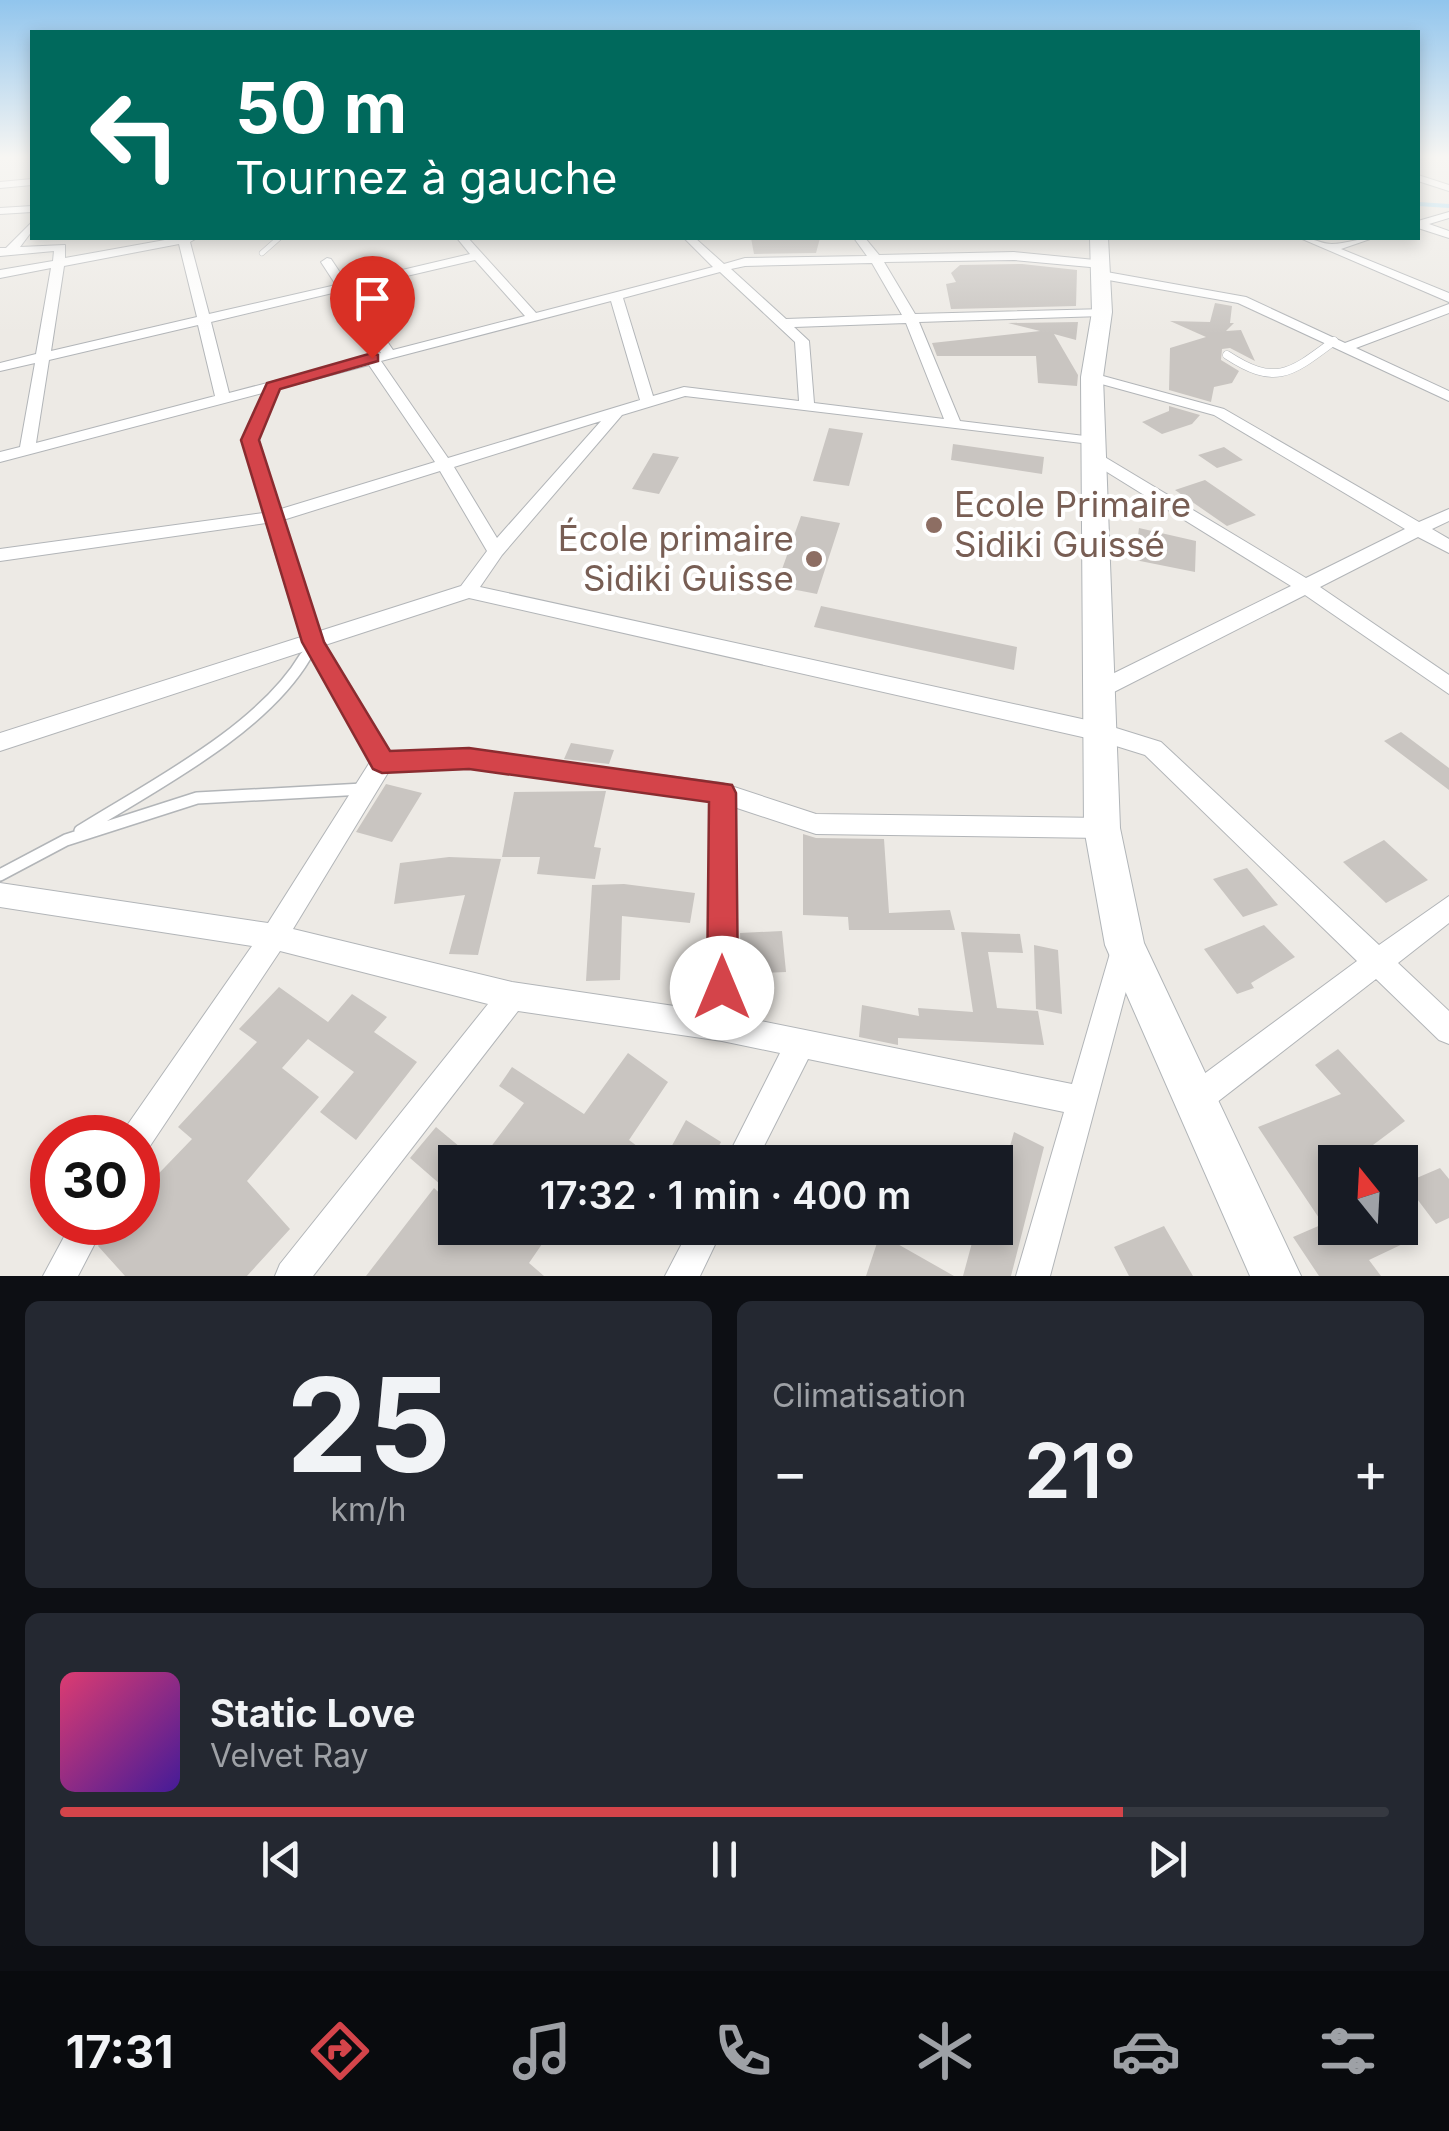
<!DOCTYPE html>
<html lang="fr">
<meta charset="utf-8">
<style>
:root{--surface:#171b24;--page:#242831;--text:#f1f3f6;--muted:#9ea1a6;--line:#363941;--accent:#d4444a}
body{margin:0;font-family:Inter,sans-serif;background:var(--page);color:var(--text);height:100vh;display:flex;flex-direction:column;font-size:38px;white-space:nowrap}
*{box-sizing:border-box;margin:0}
p{font-size:32px;color:var(--muted)}
.icon{flex:none;width:55px;height:55px;fill:none;stroke:currentColor;stroke-width:2;stroke-linecap:round;stroke-linejoin:round}
.map{position:relative;height:1276px;overflow:hidden}
.sheet{display:flex;flex-direction:column;gap:25px;padding:25px;background:#0d0f14;flex:1}
.sheet>*{flex:none}
.guide{position:absolute;left:30px;top:30px;width:1390px;height:210px;border-radius:0px;box-shadow:0 5px 15px #0003;background:#00695c;color:#fff;overflow:hidden}
.needle{width:65px;rotate:342deg}
.controls{position:absolute;left:1318px;top:1145px;display:grid;gap:20px}
.controls a{display:grid;place-items:center;width:100px;height:100px;border-radius:0px;background:var(--surface);box-shadow:0 5px 15px #0003;font-size:50px}
.speed{position:absolute;left:30px;top:1115px;display:flex;gap:20px;font-size:50px;font-weight:700;text-align:center}
.speed>*{display:grid;place-content:center;width:130px;height:130px;border-radius:50%;background:var(--surface);box-shadow:0 5px 15px #0003;line-height:1}
.speed .limit{border:15px solid #d22;background:#fff;color:#111}
.pin{position:absolute;display:grid;place-items:center;width:85px;height:85px;color:#fff;margin:-102px -42px;border-radius:50% 50% 50% 0;rotate:-45deg;box-shadow:0 0 10px #0007}
.pin .icon{rotate:45deg}
.me{position:absolute;width:110px;margin:-55px;rotate:0deg;stroke-linejoin:round;filter:drop-shadow(0 0 8px #0008)}
.turn{display:flex;align-items:center;gap:35px;height:210px;padding:0 40px;font-size:45px}
.turn .icon{width:130px;height:130px;stroke-width:2.5}
.turn b{display:block;font-size:70px;line-height:85px}
.big{font-size:75px;font-weight:600;line-height:1.1}
.sheet .tile{flex:1;display:flex;flex-direction:column;justify-content:center;gap:15px;min-width:0;padding:0 35px;border-radius:15px;background:var(--page)}
.sheet .dial{align-items:center;gap:0}
.dial b{font-size:130px;line-height:1}
.song{display:flex;align-items:center;gap:30px}
.cover{width:120px;height:120px;border-radius:15px;background:linear-gradient(135deg,hsl(340 70% 55%),hsl(260 70% 35%))}
.played{height:10px;border-radius:5px;background:linear-gradient(90deg,var(--accent) 80%,var(--line) 80%)}
.keys{display:flex;justify-content:space-around;direction:ltr}
.heat{display:flex;justify-content:space-between;align-items:center;font-size:55px;direction:ltr}
.sheet .tiles{flex:1;display:grid;gap:25px;grid-template-columns:1fr 1fr}
.tile:last-child{grid-column:span 2}
.trip{position:absolute;left:438px;top:1145px;width:575px;height:100px;border-radius:0px;background:var(--surface);box-shadow:0 5px 15px #0003;font-weight:600;line-height:100px;text-align:center}
.tabs{display:flex;height:160px;justify-content:space-around;align-items:center;background:#090b0e;color:var(--muted)}
.tabs .icon{width:70px;height:70px}
.tabs .current{color:var(--accent)}
.tabs b{font-size:45px;color:var(--text)}
.map>svg:first-child{display:block}
</style>
<div class="map">
<svg width="1449" height="1276" viewBox="0 0 1449 1276">
<rect width="100%" height="100%" fill="#edeae5"/>
<g fill="none" stroke-linecap="round" stroke-linejoin="round">
<path stroke="#aedef5" stroke-width="4" d="M 1418,204 L 1449,206"/>
</g>
<path fill="#c9c5c1" d="M 751,238 L 820,238 L 816,253 L 754,254 Z
M 1022,264 L 1077,270 L 1076,306 L 951,309 L 946,284 L 956,282 L 951,273 L 960,265 Z
M 1215,303 L 1232,306 L 1230,323 L 1234,323 L 1226,331 L 1241,330 L 1255,361 L 1230,348 L 1222,349 L 1221,360 L 1239,371 L 1232,383 L 1214,387 L 1211,402 L 1169,390 L 1170,348 L 1206,337 L 1170,321 L 1210,322 Z
M 1078,322 L 1076,340 L 1054,334 L 1078,375 L 1077,386 L 1038,383 L 1036,356 L 937,356 L 932,343 L 1040,331 L 1008,323 Z
M 1169,406 L 1200,415 L 1192,424 L 1162,434 L 1142,422 L 1169,411 Z
M 829,428 L 863,433 L 849,486 L 813,481 Z
M 953,444 L 1044,457 L 1042,474 L 951,460 Z
M 1224,447 L 1243,460 L 1217,468 L 1198,455 Z
M 653,453 L 679,457 L 659,494 L 632,489 Z
M 1205,480 L 1256,515 L 1227,526 L 1175,490 Z
M 801,516 L 840,523 L 817,594 L 776,586 Z
M 1139,528 L 1196,541 L 1195,572 L 1135,560 Z
M 821,606 L 1017,647 L 1014,670 L 814,627 Z
M 1401,732 L 1449,768 L 1449,790 L 1384,741 Z
M 571,743 L 614,750 L 609,764 L 564,759 Z
M 386,784 L 422,793 L 392,842 L 356,832 Z
M 606,791 L 594,847 L 601,848 L 595,879 L 537,874 L 540,857 L 502,857 L 514,792 Z
M 803,834 L 816,838 L 884,839 L 889,913 L 950,910 L 955,930 L 849,930 L 848,917 L 803,915 Z
M 1384,840 L 1428,880 L 1386,903 L 1343,862 Z
M 449,857 L 501,859 L 478,955 L 449,954 L 465,895 L 394,904 L 400,863 Z
M 1247,868 L 1278,905 L 1243,917 L 1213,879 Z
M 624,884 L 695,893 L 690,923 L 622,916 L 620,980 L 586,981 L 592,885 Z
M 1264,925 L 1295,957 L 1251,983 L 1254,988 L 1237,994 L 1204,949 Z
M 782,931 L 786,972 L 742,974 L 740,933 Z
M 961,932 L 1020,934 L 1023,953 L 988,952 L 997,1008 L 1038,1011 L 1044,1045 L 898,1038 L 898,1045 L 859,1037 L 862,1005 L 919,1016 L 918,1008 L 973,1012 Z
M 1034,945 L 1058,950 L 1062,1014 L 1036,1009 Z
M 279,987 L 328,1022 L 352,994 L 387,1017 L 374,1032 L 417,1062 L 356,1140 L 320,1112 L 354,1072 L 308,1039 L 282,1068 L 319,1097 L 247,1181 L 290,1229 L 247,1276 L 125,1276 L 98,1246 L 108,1225 L 138,1222 L 138,1195 L 192,1139 L 178,1127 L 257,1042 L 239,1029 Z
M 1338,1049 L 1405,1121 L 1365,1151 L 1373,1162 L 1335,1162 L 1335,1228 L 1399,1228 L 1409,1241 L 1369,1260 L 1381,1276 L 1319,1276 L 1293,1237 L 1323,1224 L 1258,1127 L 1341,1094 L 1315,1065 Z
M 628,1053 L 668,1082 L 629,1140 L 658,1162 L 500,1162 L 487,1152 L 524,1103 L 499,1086 L 512,1067 L 584,1114 Z
M 686,1120 L 721,1142 L 711,1162 L 663,1162 Z
M 436,1127 L 466,1152 L 441,1185 L 410,1158 Z
M 1014,1132 L 1044,1147 L 1011,1276 L 963,1276 L 976,1228 L 995,1228 L 995,1200 Z
M 1440,1168 L 1449,1179 L 1449,1218 L 1436,1224 L 1405,1183 Z
M 434,1188 L 455,1207 L 455,1228 L 553,1228 L 529,1263 L 544,1276 L 366,1276 Z
M 1164,1226 L 1193,1276 L 1129,1276 L 1114,1247 Z
M 880,1234 L 954,1276 L 866,1276 Z"/>
<g fill="none" stroke-linecap="round" stroke-linejoin="round">
<defs>
<path id="lane-far3" d="M 262,253 L 279,238"/>
<path id="lane-far2" d="M 1227,355 C 1276,387 1291,373 1334,341
M 253,449 L 250,440 L 273,386"/>
<path id="lane-far1" d="M 252,446 L 273,517
M 303,660 L 313,643"/>
<path id="lane" d="M 80,831 C 152,786 261,731 305,657
M 0,875 L 66,840 L 197,798 L 363,789"/>
<path id="street" d="M 1418,156 L 1428,156 L 1418,160 Z
M 1418,175 L 1449,185 L 1449,191 L 1418,181 Z
M 32,179 L 32,185 L 0,188 L 0,182 Z
M 32,206 L 32,212 L 0,214 L 0,208 Z
M 1449,212 L 1449,218 L 1429,224 L 1449,231 L 1449,238 L 1418,228 L 1418,221 Z
M 32,222 L 32,231 L 20,247 L 65,245 L 65,258 L 176,238 L 197,238 L 190,242 L 209,314 L 336,285 L 321,262 L 327,258 L 331,259 L 347,283 L 470,254 L 457,238 L 468,238 L 536,313 L 713,267 L 684,238 L 695,238 L 724,264 L 745,258 L 867,256 L 854,238 L 865,238 L 879,255 L 1014,252 L 1105,261 L 1105,267 L 1101,268 L 1014,260 L 884,262 L 915,314 L 1107,309 L 1107,315 L 1102,316 L 919,322 L 960,421 L 1093,437 L 1101,442 L 1099,445 L 685,396 L 622,415 L 502,555 L 480,587 L 1100,723 L 1161,742 L 1379,945 L 1449,896 L 1449,923 L 1398,963 L 1449,1011 L 1449,1044 L 1439,1040 L 1376,979 L 1207,1110 L 1196,1114 L 1185,1110 L 1181,1099 L 1185,1088 L 1357,961 L 1145,755 L 1100,741 L 469,598 L 325,645 L 388,753 L 469,750 L 722,783 L 816,814 L 1102,818 L 1111,821 L 1114,828 L 1111,835 L 1102,838 L 816,834 L 734,807 L 736,1016 L 1072,1084 L 1111,950 L 1115,941 L 1124,937 L 1133,941 L 1137,950 L 1050,1276 L 1016,1276 L 1064,1112 L 808,1059 L 756,1162 L 725,1162 L 780,1053 L 722,1041 L 518,1011 L 313,1276 L 275,1276 L 280,1264 L 488,1004 L 280,951 L 148,1149 L 138,1153 L 138,1138 L 122,1138 L 126,1127 L 252,946 L 0,907 L 0,883 L 268,923 L 370,762 L 308,650 L 0,751 L 0,733 L 301,637 L 266,523 L 0,561 L 0,549 L 271,512 L 435,462 L 369,365 L 0,462 L 0,452 L 20,447 L 35,363 L 0,371 L 0,363 L 36,354 L 51,268 L 0,278 L 0,270 L 53,261 L 54,251 L 0,256 L 0,248 L 6,248 ZM 179,244 L 197,317 L 51,351 L 64,266 ZM 475,260 L 525,316 L 393,350 L 351,289 ZM 872,263 L 902,315 L 786,319 L 731,269 L 745,266 ZM 720,272 L 795,342 L 799,401 L 684,387 L 653,396 L 623,298 ZM 341,291 L 381,353 L 229,393 L 211,322 ZM 611,301 L 640,400 L 448,458 L 381,361 ZM 906,323 L 944,419 L 814,403 L 809,341 L 794,327 ZM 198,325 L 215,396 L 36,443 L 49,360 ZM 601,421 L 497,538 L 454,467 ZM 440,471 L 487,551 L 461,586 L 320,631 L 283,520 ZM 469,768 L 710,801 L 708,1011 L 512,982 L 293,929 L 389,771 Z
M 1300,238 C 1312,237 1321,244 1332,244 C 1346,244 1359,238 1373,238 L 1341,249 L 1449,293 L 1449,302 Z
M 1101,271 L 1246,297 L 1345,343 L 1449,304 L 1449,313 L 1356,348 L 1449,391 L 1449,401 L 1238,303 L 1097,278 L 1095,275 Z
M 1092,373 L 1224,409 L 1419,522 L 1449,509 L 1449,521 L 1432,529 L 1449,539 L 1449,553 L 1418,537 L 1320,587 L 1449,675 L 1449,694 L 1305,595 L 1106,696 L 1092,696 L 1088,690 L 1092,684 L 1291,586 L 1086,459 L 1086,453 L 1098,453 L 1306,578 L 1405,529 L 1214,415 L 1087,380 L 1087,374 Z
M 72,1222 L 106,1222 L 78,1276 L 43,1276 Z
M 690,1228 L 723,1228 L 700,1276 L 665,1276 Z"/>
<path id="secondary" d="M 1090,238 L 1108,238 L 1112,312 L 1103,377 L 1120,828 L 1144,943 L 1301,1276 L 1250,1276 L 1105,945 L 1084,828 L 1081,377 L 1092,312 Z"/>
</defs>
<use href="#lane-far3" stroke="#b2b5b8" stroke-width="6"/>
<use href="#lane-far2" stroke="#b2b5b8" stroke-width="9"/>
<use href="#lane-far1" stroke="#b2b5b8" stroke-width="11"/>
<use href="#lane" stroke="#b2b5b8" stroke-width="14"/>
<use href="#street" stroke="#b2b5b8" stroke-width="2"/>
<use href="#secondary" stroke="#b1b5b8" stroke-width="2"/>
<use href="#lane-far3" stroke="#fff" stroke-width="5"/>
<use href="#lane-far2" stroke="#fff" stroke-width="8"/>
<use href="#lane-far1" stroke="#fff" stroke-width="9"/>
<use href="#lane" stroke="#fff" stroke-width="11"/>
<use href="#street" fill="#fff" fill-rule="evenodd"/>
<use href="#secondary" fill="#fff" fill-rule="evenodd"/>
</g>
<linearGradient id="sky" x2="0" y2="1"><stop stop-color="#91c5ed"/><stop offset="0.47" stop-color="#f7f6f3"/><stop offset="1" stop-color="#f7f6f3" stop-opacity="0"/></linearGradient>
<rect width="1449" height="334" fill="url(#sky)"/>
<path fill="#d4444a" stroke="#8a2c30" stroke-width="2.5" d="M 372,353 L 378,355 L 378,361 L 280,389 L 259,440 L 324,642 L 390,751 L 469,748 L 732,785 L 736,793 L 738,988 L 733,998 L 722,1003 L 711,998 L 707,988 L 709,802 L 469,769 L 382,773 L 373,769 L 302,642 L 241,440 L 267,383 Z"/>
<g fill="#8d6e63" stroke="#fff" stroke-width="4">
<circle cx="934" cy="525" r="10"/>
<circle cx="814" cy="559" r="10"/>
</g>
<g text-anchor="middle" stroke-width="8" stroke-linejoin="round" paint-order="stroke">
<g font-size="35" fill="#785e54" stroke="#fff" text-anchor="start">
<text x="954" y="517">Ecole Primaire<tspan x="954" dy="40">Sidiki Guissé</tspan></text>
<text x="794" y="551" text-anchor="end">École primaire<tspan x="794" dy="40">Sidiki Guisse</tspan></text>
</g>
</g>
</svg>
<div class="controls">
<a><svg class="needle" viewBox="-14 -14 28 28"><path d="M0-13l5 13h-10z" fill="#e53935"/><path d="M0 13l5-13h-10z" fill="#9ea1a6"/></svg></a>
</div>
<div class="speed"><div class="limit">30</div></div>
<div class="pin" style="left:372px;top:358px;background:#d93025"><svg class="icon" aria-label="arrive" viewBox="0 0 24 24"><path d="M6 21V4h12l-3 4 3 4H6"/></svg></div>
<svg class="me" style="left:722px;top:988px" viewBox="-20 -20 40 40"><circle r="19" fill="#fff"/><path d="M0-13L10 11 0 6-10 11z" fill="#d4444a"/></svg>
<div class="trip">17:32 · 1 min · 400 m</div>
<div class="guide">
<div class="turn"><svg class="icon" aria-label="left" viewBox="0 0 24 24"><path d="M17 20v-9H6M10 6l-5 5 5 5"/></svg><div><b>50 m</b>Tournez à gauche</div></div>
</div>
</div>
<section class="sheet">
<div class="tiles">
<div class="tile dial"><b>25</b><p>km/h</p></div>
<div class="tile"><p>Climatisation</p>
<div class="heat"><a>−</a><b class="big">21°</b><a>+</a></div>
</div>
<div class="tile">
<div class="song"><i class="cover"></i><div><b>Static Love</b><p>Velvet Ray</p></div></div>
<div class="played"></div>
<div class="keys"><svg class="icon" aria-label="previous" viewBox="0 0 24 24"><path d="M18 5L8 12l10 7zM5 5v14"/></svg><svg class="icon" aria-label="pause" viewBox="0 0 24 24"><path d="M8 5v14M16 5v14"/></svg><svg class="icon" aria-label="next" viewBox="0 0 24 24"><path d="M6 5l10 7-10 7zM19 5v14"/></svg></div>
</div>
</div>
</section>
<nav class="tabs">
<b>17:31</b>
<svg class="icon current" aria-label="directions" viewBox="0 0 24 24"><path d="M12 3l9 9-9 9-9-9zM9 14v-3h6M13 9l2 2-2 2"/></svg>
<svg class="icon" aria-label="music" viewBox="0 0 24 24"><path d="M9 18V5l10-2v13"/><circle cx="6" cy="18" r="3"/><circle cx="16" cy="16" r="3"/></svg>
<svg class="icon" aria-label="phone" viewBox="0 0 24 24"><path d="M5 4h4l2 5-3 2q2 4 5 5l2-3 5 2v4C11 20 4 13 5 4z"/></svg>
<svg class="icon" aria-label="climate" viewBox="0 0 24 24"><path d="M12 3v18M4 7l16 10M4 17L20 7"/></svg>
<svg class="icon" aria-label="car" viewBox="0 0 24 24"><path d="M5 17H2v-5l4-1 3-4h7l3 4 3 1v5h-3M9 17h6M6 11h13"/><circle cx="7" cy="17" r="2"/><circle cx="17" cy="17" r="2"/></svg>
<svg class="icon" aria-label="filters" viewBox="0 0 24 24"><path d="M4 7h16M4 17h16"/><circle cx="9" cy="7" r="2"/><circle cx="15" cy="17" r="2"/></svg>
</nav>
